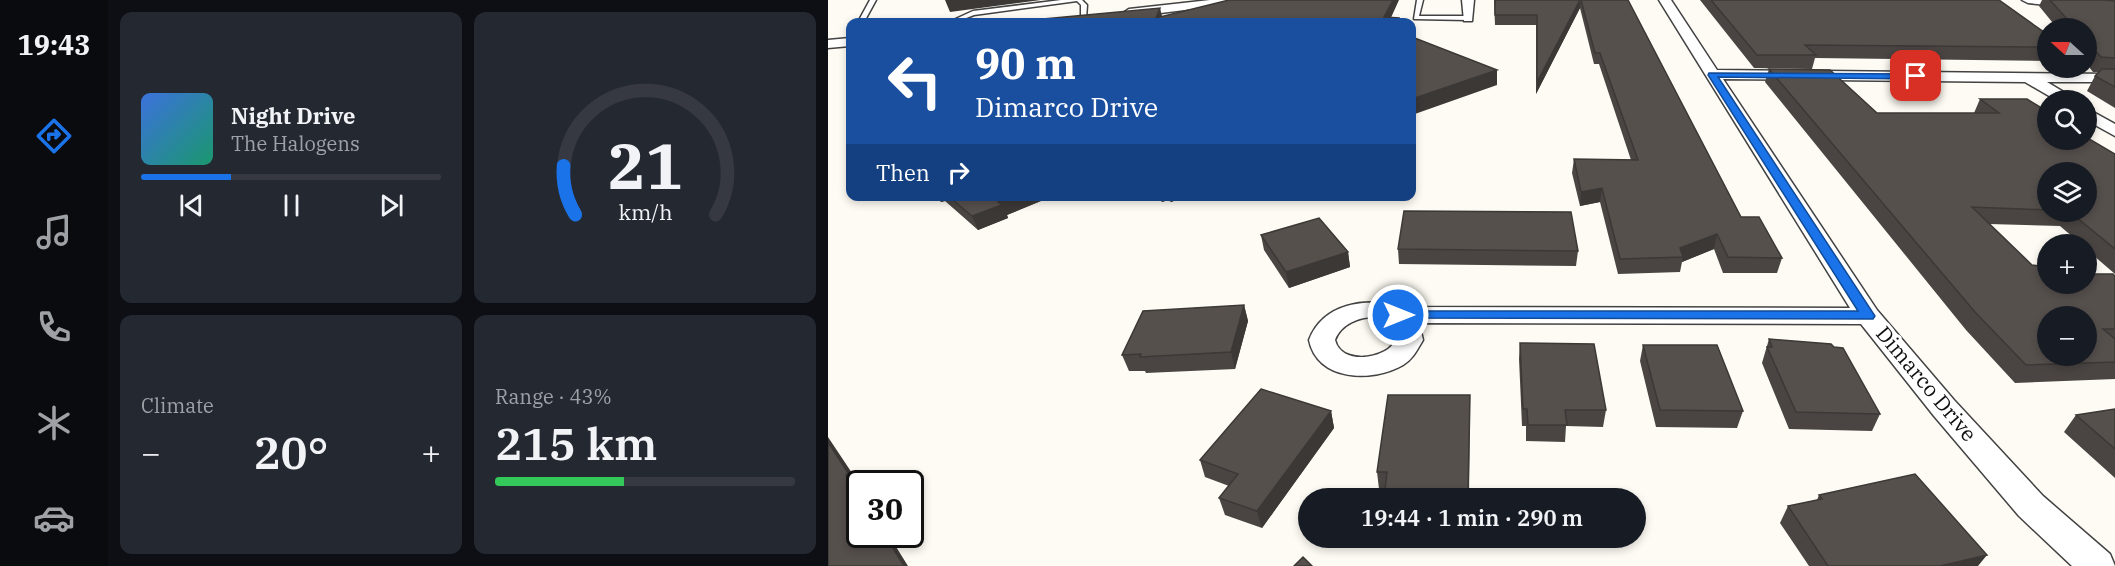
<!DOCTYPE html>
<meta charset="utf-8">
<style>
:root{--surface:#171b24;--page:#242831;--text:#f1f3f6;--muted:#9ea1a6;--line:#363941;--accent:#1a73e8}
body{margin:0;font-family:"IBM Plex Serif",serif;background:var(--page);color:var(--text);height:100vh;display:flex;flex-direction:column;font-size:22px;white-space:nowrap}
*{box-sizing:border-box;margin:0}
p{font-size:20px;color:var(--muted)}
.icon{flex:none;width:33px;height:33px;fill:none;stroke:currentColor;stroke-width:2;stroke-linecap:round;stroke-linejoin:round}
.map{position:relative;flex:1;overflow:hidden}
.drawer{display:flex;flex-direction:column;gap:12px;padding:12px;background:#0d0f14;width:720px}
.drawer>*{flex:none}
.banner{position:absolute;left:18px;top:18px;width:570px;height:183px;border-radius:12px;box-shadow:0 3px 9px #0003;background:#1a4fa0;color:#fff;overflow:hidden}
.needle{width:39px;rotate:291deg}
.buttons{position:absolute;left:1209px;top:18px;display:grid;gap:12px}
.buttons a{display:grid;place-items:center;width:60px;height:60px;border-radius:50%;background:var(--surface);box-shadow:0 3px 9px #0003;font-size:30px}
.speed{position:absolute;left:18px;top:470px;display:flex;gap:12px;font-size:30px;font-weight:700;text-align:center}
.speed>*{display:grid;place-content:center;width:78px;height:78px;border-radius:50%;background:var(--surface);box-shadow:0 3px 9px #0003;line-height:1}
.speed .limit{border:3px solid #111;border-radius:9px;background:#fff;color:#111}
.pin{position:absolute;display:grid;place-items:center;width:51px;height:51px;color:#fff;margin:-26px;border-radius:12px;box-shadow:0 3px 9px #0006}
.me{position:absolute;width:66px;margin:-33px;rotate:90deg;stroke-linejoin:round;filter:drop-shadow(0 0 4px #0008)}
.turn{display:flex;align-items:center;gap:21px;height:126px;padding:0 30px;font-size:27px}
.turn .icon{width:78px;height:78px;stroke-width:2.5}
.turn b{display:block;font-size:42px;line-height:51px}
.then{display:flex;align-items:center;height:57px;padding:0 30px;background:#0003;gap:12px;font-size:22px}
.big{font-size:45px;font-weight:600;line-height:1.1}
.drawer .widget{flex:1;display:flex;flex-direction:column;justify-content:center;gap:9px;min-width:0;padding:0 21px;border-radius:12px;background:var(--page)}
.drawer .dial{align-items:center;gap:0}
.dial svg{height:156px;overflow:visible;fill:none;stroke:var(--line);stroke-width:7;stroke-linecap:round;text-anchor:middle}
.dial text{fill:var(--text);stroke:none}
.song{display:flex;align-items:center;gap:18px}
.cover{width:72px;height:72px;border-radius:9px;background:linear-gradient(135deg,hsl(220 70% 55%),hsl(160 70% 35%))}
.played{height:6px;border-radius:3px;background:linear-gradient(90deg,var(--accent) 30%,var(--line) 30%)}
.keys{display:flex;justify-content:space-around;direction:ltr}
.heat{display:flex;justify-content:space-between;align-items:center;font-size:33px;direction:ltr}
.charge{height:9px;border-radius:4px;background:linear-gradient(90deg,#34c759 43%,var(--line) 0)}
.drawer .tiles{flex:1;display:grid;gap:12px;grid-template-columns:repeat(2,1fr)}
.trip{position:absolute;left:470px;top:488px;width:348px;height:60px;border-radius:30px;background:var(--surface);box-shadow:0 3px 9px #0003;font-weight:600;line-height:60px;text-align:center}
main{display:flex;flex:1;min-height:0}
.menu{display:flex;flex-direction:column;width:108px;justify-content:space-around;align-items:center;background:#090b0e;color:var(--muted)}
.menu .icon{width:42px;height:42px}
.menu .on{color:var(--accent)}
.menu b{font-size:27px;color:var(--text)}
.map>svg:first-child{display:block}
</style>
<main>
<nav class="menu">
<b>19:43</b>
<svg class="icon on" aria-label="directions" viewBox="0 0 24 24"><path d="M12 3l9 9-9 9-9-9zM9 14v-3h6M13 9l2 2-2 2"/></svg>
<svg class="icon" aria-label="music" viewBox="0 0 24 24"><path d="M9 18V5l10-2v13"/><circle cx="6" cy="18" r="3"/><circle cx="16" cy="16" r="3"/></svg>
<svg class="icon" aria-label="phone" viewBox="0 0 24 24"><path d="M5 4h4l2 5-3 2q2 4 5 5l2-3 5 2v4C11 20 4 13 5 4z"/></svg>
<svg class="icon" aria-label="climate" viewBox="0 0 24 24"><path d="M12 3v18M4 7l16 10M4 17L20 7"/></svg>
<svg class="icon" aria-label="car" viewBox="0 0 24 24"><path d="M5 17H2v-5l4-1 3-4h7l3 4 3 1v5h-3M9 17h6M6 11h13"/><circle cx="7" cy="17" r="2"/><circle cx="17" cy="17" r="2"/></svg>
</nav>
<section class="drawer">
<div class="tiles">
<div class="widget">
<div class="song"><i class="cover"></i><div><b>Night Drive</b><p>The Halogens</p></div></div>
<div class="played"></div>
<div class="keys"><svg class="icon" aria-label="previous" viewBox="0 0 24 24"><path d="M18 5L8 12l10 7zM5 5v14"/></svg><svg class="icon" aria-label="pause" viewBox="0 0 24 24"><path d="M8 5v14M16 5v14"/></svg><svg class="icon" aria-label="next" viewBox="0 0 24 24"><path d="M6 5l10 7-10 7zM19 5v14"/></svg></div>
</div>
<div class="widget dial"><svg viewBox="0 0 100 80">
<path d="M14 69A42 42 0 1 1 86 69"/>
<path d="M14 69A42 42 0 0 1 8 44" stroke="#1a73e8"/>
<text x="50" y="56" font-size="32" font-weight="700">21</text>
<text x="50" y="72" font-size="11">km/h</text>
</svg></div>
<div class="widget"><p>Climate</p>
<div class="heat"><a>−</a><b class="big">20°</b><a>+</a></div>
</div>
<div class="widget"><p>Range · 43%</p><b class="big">215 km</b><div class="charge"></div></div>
</div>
</section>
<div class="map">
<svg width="1287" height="566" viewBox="0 0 1287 566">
<rect width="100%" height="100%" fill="#fdfbf3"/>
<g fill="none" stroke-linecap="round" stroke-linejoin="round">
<defs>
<path id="service" d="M 42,0 L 48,0 L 36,22 L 30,22 Z
M 233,0 L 254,0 L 259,5 L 258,19 L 253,18 L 253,5 L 249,1 L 146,15 L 128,22 L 121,22 L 145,11 Z
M 589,0 L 595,0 L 591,16 L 640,16 L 643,18 L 640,20 L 586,19 Z"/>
<path id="minor" d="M 382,0 L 418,0 L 412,3 L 301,17 L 295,13 L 301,9 Z
M 634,0 L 646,0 L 644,21 L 636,21 Z
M 831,0 L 843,0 L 889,70 L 1287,74 L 1287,82 L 1219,82 L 1244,97 L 1246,100 L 1228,100 L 1197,82 L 895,79 L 1049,310 L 1126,400 L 1215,496 L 1282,554 L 1287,566 L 1244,566 L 1191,516 L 1106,416 L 1033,324 L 591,323 L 595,340 C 589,350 585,359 575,365 C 544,383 489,381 481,340 C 495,303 538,297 572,307 L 1022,308 ZM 547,317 C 555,318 563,320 567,328 C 580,354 515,372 507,340 C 513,324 531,317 547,317 Z
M 1194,0 L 1238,0 L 1287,4 L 1287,12 L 1200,3 Z
M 22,38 L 22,46 L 0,48 L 0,40 Z
M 1258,108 L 1287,124 L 1287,136 L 1258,120 Z"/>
</defs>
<use href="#service" stroke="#424242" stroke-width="3"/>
<use href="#minor" stroke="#424242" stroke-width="3"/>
<use href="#service" fill="#fff" fill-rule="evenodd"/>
<use href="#minor" fill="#fff" fill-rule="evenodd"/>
</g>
<path fill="#4a4542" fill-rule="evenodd" d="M 666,0 L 800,0 L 913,217 L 954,258 L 949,273 L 895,273 L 886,249 L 854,262 L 852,272 L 790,274 L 772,202 L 752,206 L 744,173 L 746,159 L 803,160 L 771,64 L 766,64 L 752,8 L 708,94 L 708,25 L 667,25 Z
M 872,0 L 1171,0 L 1220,35 L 1220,61 L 987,58 L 984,69 L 926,68 Z
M 1214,0 L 1287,0 L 1287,108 L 1259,91 L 1267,76 L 1271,72 L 1265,72 L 1258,63 L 1258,28 L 1229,28 L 1211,6 Z
M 941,69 L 1049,113 L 1146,113 L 1152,99 L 1287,154 L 1287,274 L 1258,249 L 1258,244 L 1253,244 L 1232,226 L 1161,224 L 1220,284 L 1287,276 L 1287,379 L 1187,383 L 1138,330 L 937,82 ZM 1220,172 L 1258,212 L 1220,212 Z
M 108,196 L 225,196 L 179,215 L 180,218 L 150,230 L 117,201 L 113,202 Z
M 329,196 L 359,196 L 343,202 L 340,200 L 334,202 Z
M 433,235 L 520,252 L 522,267 L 461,288 L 436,250 Z
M 570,249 L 750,251 L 748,266 L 571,264 Z
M 416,305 L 420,321 L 407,369 L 318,373 L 317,371 L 301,371 L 294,355 Z
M 941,339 L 1052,414 L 1044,431 L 961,429 L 934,363 Z
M 692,343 L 778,410 L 775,427 L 738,426 L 737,442 L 698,441 L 698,426 L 694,426 L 691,359 Z
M 815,345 L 915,411 L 909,428 L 828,427 L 812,361 Z
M 642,395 L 641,498 L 558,498 L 557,489 L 551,489 L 549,472 Z
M 1287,409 L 1287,478 L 1236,432 L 1248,415 Z
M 503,411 L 506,428 L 434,528 L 397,515 L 391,498 L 401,486 L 377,477 L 372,460 Z
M 991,495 L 1150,566 L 981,566 L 952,523 L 960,506 L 989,500 Z"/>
<path fill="#3c3836" d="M 117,0 L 213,0 L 122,12 Z
M 565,0 L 571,0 L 561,22 L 556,17 Z
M 752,0 L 752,8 L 708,94 L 709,82 Z
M 332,8 L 335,20 L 328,18 Z
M 669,70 L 669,85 L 584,115 L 584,99 Z
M 774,188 L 772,202 L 752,206 L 753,192 Z
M 109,196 L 114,196 L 117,201 L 113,202 Z
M 184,196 L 225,196 L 179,215 L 180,218 L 150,230 L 144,216 L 170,202 Z
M 333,196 L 339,196 L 340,200 L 334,202 Z
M 341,196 L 359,196 L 343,202 Z
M 889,234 L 886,249 L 854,262 L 855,257 L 852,248 Z
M 520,252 L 522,267 L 461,288 L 458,272 Z
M 416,305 L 420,321 L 407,369 L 403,352 Z
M 503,411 L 506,428 L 434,528 L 429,511 Z
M 0,437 L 32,485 L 32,496 L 0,442 Z
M 56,534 L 60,534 L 80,566 L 76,566 Z
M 1159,555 L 1150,566 L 1112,566 Z"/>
<path fill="#56504d" stroke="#3c3836" stroke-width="1.5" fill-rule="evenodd" d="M 401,0 L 565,0 L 556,17 L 571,18 L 570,22 L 182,22 L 332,8 L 328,18 Z
M 667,0 L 752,0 L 709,82 L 709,15 L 667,15 Z
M 753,0 L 800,0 L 913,217 L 931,217 L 954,258 L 900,257 L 889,234 L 852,248 L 855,257 L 792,259 L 774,188 L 753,192 L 746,159 L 810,160 L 772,53 L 767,53 Z
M 883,0 L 1171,0 L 1220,35 L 1220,47 L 977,45 L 988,55 L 929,55 Z
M 1222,0 L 1276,0 L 1287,1 L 1287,58 L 1273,57 L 1258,41 L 1258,28 L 1247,28 Z
M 584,37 L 669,70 L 584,99 Z
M 941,69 L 1002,70 L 1049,113 L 1171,113 L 1152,99 L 1199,99 L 1220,112 L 1220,140 L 1258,140 L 1258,137 L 1287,154 L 1287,249 L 1242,212 L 1258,212 L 1258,172 L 1220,172 L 1220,210 L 1144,207 L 1204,265 L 1212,266 L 1220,272 L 1220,284 L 1258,284 L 1258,274 L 1285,274 L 1287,276 L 1287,329 L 1275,329 L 1287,339 L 1287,362 L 1198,365 L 1147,312 ZM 1220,316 L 1258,316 L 1258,356 L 1220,356 Z
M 1274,69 L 1287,69 L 1287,87 L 1267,76 Z
M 120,196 L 184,196 L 170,202 L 174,205 L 144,216 Z
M 576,211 L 743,212 L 750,251 L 570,249 Z
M 491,218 L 520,252 L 458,272 L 433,235 Z
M 416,305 L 403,352 L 312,357 L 313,354 L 294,355 L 315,311 Z
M 941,339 L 1003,344 L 1006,347 L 1015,348 L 1052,414 L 968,412 L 939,347 L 944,347 Z
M 692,343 L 766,344 L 778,410 L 737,410 L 739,425 L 700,425 L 699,409 L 695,409 Z
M 815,345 L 889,345 L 915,411 L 832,410 Z
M 433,389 L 503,411 L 429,511 L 391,498 L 410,474 L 372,460 Z
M 560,395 L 642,395 L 640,495 L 637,494 L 637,498 L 595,497 L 596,491 L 557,490 L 559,472 L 549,472 Z
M 1287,409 L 1287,449 L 1248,415 Z
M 0,442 L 20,473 L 18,475 L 32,496 L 32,534 L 56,534 L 76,566 L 0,566 Z
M 1087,474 L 1159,555 L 1112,566 L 1000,566 L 960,506 L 994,499 L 991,495 Z
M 475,557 L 484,566 L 466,566 Z"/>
<path fill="#1a73e8" stroke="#114b97" stroke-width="1.5" d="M 881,73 L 1088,74 L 1092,76 L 1088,79 L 890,77 L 1047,316 L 1045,319 L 565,318 L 563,315 L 570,311 L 1030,311 L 880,75 Z"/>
<g text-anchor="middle" stroke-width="6" stroke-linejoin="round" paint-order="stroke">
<g font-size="21" fill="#0f0f0f" stroke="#fff">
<text transform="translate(1098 384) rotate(50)" y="7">Dimarco Drive</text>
</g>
</g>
</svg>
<div class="buttons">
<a><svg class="needle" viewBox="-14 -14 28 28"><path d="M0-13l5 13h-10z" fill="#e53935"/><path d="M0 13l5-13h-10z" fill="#9ea1a6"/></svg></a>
<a><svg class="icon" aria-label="search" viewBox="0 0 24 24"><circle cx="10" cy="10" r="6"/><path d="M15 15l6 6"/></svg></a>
<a><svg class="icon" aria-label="layers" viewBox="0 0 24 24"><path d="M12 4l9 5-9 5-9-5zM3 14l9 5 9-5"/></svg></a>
<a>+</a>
<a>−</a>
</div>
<div class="speed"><div class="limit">30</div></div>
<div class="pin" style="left:1088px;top:76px;background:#d93025"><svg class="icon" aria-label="arrive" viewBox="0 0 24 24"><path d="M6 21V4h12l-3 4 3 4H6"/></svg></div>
<svg class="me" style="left:570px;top:315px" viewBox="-20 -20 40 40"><circle r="17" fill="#1a73e8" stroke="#fff" stroke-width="3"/><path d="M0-11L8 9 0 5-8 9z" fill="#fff"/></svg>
<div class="trip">19:44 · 1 min · 290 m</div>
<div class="banner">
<div class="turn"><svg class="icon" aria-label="left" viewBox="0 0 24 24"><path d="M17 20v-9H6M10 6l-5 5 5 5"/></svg><div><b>90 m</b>Dimarco Drive</div></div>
<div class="then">Then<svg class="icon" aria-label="right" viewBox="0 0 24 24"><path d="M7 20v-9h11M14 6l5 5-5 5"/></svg></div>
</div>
</div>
</main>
